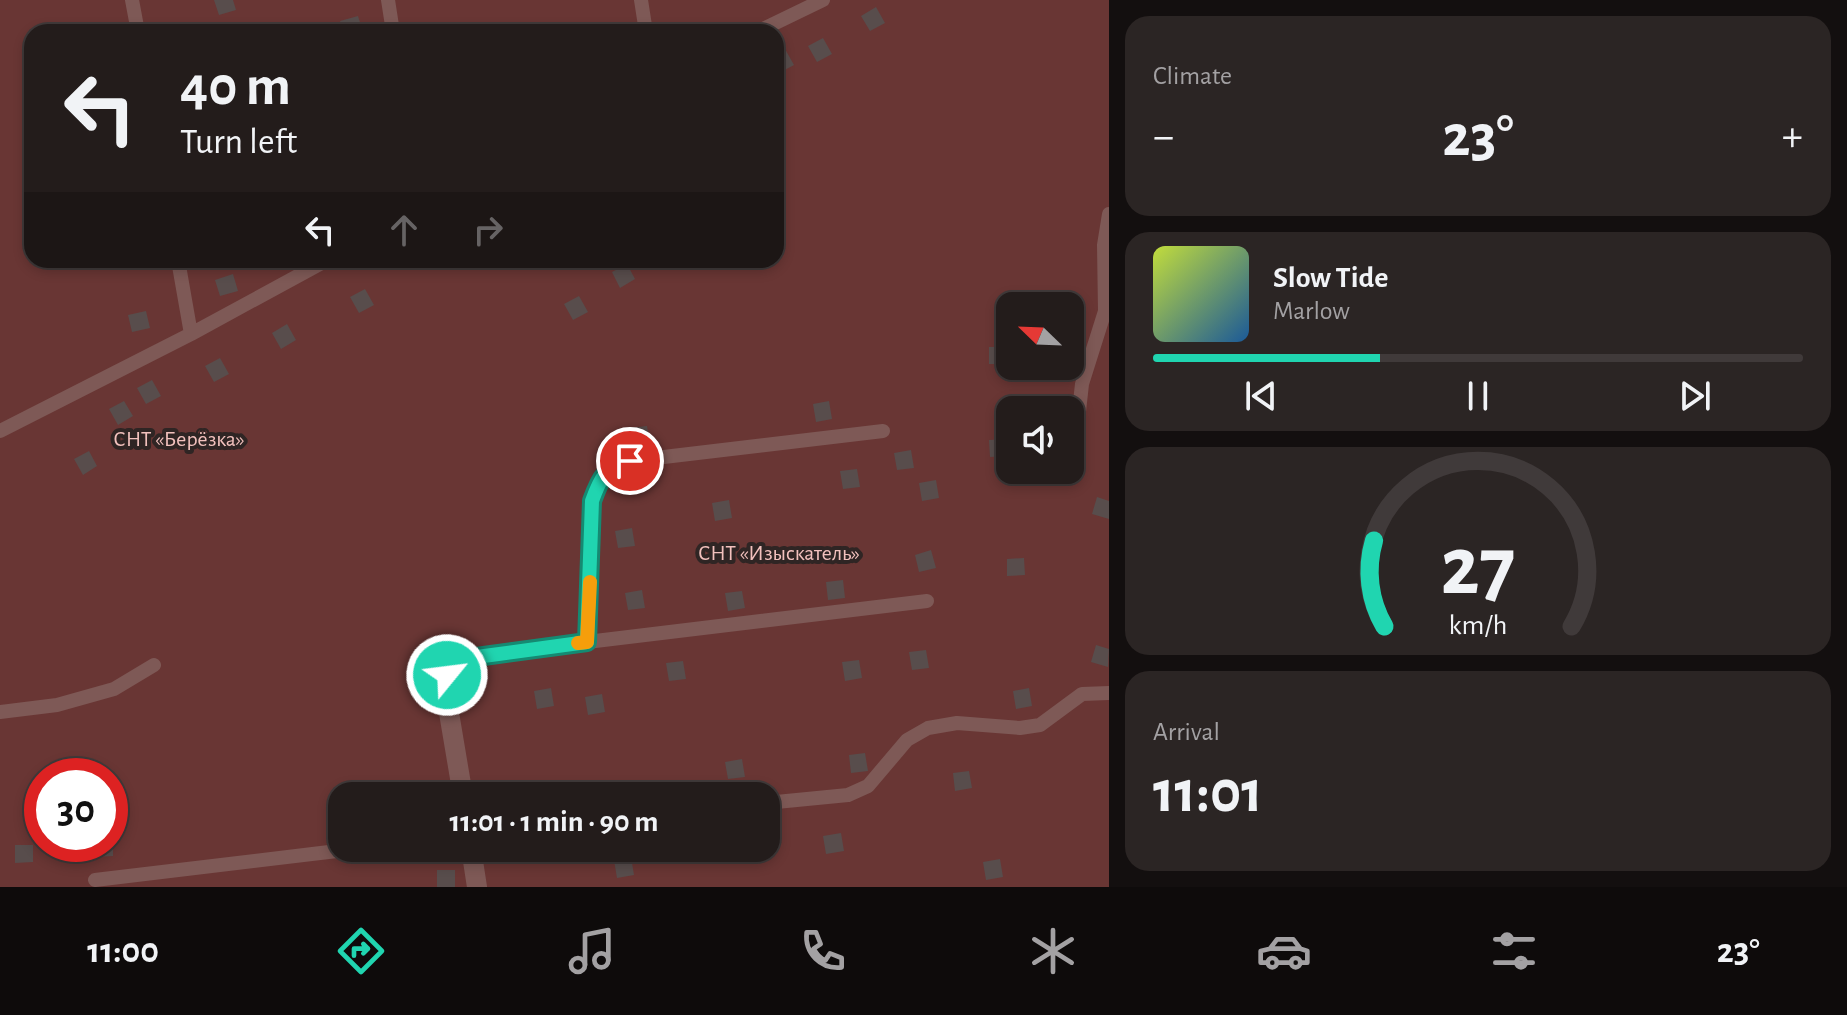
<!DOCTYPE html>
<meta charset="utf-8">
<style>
:root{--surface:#231c1b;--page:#2b2524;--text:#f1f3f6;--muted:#a3a1a3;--line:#403a3a;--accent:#20d5b0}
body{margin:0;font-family:"Alegreya Sans",sans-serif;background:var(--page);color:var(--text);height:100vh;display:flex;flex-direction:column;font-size:30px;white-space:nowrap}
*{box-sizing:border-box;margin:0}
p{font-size:26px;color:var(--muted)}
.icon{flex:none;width:44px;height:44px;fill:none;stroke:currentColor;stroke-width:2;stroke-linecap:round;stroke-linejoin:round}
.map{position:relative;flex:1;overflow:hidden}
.details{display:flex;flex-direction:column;gap:16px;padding:16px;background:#130f0f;width:738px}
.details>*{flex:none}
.banner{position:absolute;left:24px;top:24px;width:760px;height:244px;border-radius:24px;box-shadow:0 4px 12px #0003,0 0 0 2px var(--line);background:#231c1b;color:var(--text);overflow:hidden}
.needle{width:52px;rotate:293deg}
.tools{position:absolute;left:996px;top:292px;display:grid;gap:16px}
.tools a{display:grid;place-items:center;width:88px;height:88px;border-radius:16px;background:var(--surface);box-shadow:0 4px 12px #0003,0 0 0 2px var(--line);font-size:40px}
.speed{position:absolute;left:24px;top:758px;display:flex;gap:16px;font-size:40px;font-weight:700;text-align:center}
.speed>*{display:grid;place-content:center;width:104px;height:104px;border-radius:50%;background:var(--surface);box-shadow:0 4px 12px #0003,0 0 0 2px var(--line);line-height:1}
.speed .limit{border:12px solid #d22;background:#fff;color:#111}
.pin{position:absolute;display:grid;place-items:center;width:68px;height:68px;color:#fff;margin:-34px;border:4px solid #fff;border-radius:50%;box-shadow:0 2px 8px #0007}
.me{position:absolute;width:88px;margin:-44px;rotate:61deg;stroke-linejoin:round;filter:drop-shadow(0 0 6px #0008)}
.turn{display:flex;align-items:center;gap:28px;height:168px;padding:0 24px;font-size:36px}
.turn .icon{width:104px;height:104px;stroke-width:2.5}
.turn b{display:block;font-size:56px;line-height:68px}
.lanes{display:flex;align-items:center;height:76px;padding:0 24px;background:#0003;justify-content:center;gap:40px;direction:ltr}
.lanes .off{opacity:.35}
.big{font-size:60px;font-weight:700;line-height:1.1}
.details .widget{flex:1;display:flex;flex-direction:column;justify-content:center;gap:12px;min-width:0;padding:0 28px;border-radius:24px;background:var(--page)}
.details .dial{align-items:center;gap:0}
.dial svg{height:208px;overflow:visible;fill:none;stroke:var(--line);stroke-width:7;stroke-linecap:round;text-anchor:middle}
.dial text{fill:var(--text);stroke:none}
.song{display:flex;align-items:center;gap:24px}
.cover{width:96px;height:96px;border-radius:12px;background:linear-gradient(135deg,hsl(70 70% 55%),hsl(210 70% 35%))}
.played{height:8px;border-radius:4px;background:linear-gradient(90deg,var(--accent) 35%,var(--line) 35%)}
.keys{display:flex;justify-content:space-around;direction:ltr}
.heat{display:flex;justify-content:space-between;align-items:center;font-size:44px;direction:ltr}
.trip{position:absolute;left:328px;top:782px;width:452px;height:80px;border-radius:24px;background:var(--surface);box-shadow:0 4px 12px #0003,0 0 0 2px var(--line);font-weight:700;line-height:80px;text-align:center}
.tab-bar{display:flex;height:128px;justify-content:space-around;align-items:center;background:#0e0b0b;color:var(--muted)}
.tab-bar .icon{width:56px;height:56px}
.tab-bar .current{color:var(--accent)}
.tab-bar b{font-size:36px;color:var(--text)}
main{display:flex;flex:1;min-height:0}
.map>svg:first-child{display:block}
</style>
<main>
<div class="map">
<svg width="1109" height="887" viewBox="0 0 1109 887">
<rect width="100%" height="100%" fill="#2f2524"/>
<path fill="#693634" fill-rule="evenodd" d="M 0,0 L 1109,0 L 1109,887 L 0,887 ZM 32,32 L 776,32 L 776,260 L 32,260 ZM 1010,306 L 1070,306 L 1070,366 L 1010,366 ZM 1010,410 L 1070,410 L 1070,470 L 1010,470 ZM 42,776 L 110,776 L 110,844 L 42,844 ZM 342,796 L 766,796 L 766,848 L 342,848 Z"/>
<path fill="#584d4c" d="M 214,0 L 233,0 L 236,10 L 219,15 Z
M 876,7 L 885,23 L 870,31 L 861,16 Z
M 358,16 L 363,32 L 344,32 L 340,21 Z
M 823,38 L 832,54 L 817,62 L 808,46 Z
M 785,49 L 794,65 L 779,73 L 776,68 L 776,54 Z
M 627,264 L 635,279 L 620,288 L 612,272 Z
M 233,274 L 238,291 L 220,296 L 215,280 Z
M 365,289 L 374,305 L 359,313 L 350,297 Z
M 1012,291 L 1031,291 L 1031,306 L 1013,306 Z
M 579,296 L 588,312 L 573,320 L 564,304 Z
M 146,311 L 150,328 L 132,332 L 128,315 Z
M 287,324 L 296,340 L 281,349 L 272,333 Z
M 989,347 L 1007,347 L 1007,364 L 989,364 Z
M 220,358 L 229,374 L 214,382 L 205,366 Z
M 152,380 L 161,396 L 146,404 L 137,388 Z
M 124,401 L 133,416 L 118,425 L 109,409 Z
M 829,401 L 832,419 L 816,422 L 813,404 Z
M 647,426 L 650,443 L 633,446 L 630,428 Z
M 1007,439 L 1007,456 L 990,457 L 989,440 Z
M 911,450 L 914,468 L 897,470 L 894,453 Z
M 89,451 L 97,466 L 83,475 L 74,459 Z
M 857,469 L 860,487 L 843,489 L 840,471 Z
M 936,480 L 939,498 L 922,501 L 919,483 Z
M 1097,497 L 1109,501 L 1109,519 L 1092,514 Z
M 729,500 L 732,518 L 715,521 L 712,503 Z
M 632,528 L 635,546 L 618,548 L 615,531 Z
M 931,550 L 936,568 L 919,572 L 915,555 Z
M 1024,558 L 1025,575 L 1007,576 L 1007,559 Z
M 843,580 L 845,598 L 828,600 L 826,582 Z
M 642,590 L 645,608 L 628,610 L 625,593 Z
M 742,591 L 745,608 L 728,611 L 725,593 Z
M 1096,645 L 1109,649 L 1108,667 L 1091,662 Z
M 926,650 L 929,668 L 912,670 L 909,652 Z
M 859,660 L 862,678 L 845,681 L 842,662 Z
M 683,661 L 686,679 L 669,681 L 666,663 Z
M 551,688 L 554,706 L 537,709 L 534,691 Z
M 1029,688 L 1032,706 L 1016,709 L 1013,691 Z
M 602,694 L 605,712 L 588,715 L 585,697 Z
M 865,753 L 868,771 L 851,773 L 849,755 Z
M 742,759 L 745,777 L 728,779 L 725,762 Z
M 969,771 L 972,788 L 955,791 L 953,773 Z
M 611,789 L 612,796 L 594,796 L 594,792 Z
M 841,833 L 844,851 L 826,854 L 823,836 Z
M 94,844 L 113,844 L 113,856 L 95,857 Z
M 15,845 L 33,845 L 33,862 L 15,863 Z
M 631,857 L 634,875 L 617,878 L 614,860 Z
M 1000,859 L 1003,877 L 986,880 L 983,862 Z
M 437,870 L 455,870 L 455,887 L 437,887 Z"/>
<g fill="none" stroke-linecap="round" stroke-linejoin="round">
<path stroke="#7e5956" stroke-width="14" d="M 132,0 L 138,32
M 388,0 L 393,32
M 641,0 L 646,32
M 757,32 L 823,0
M 178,260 L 191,334
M 0,431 L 191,334 L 327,260
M 1074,457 L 1082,384 L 1105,311 L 1104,245 L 1109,214
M 587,642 L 927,601
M 455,665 L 469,658 L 587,642 L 592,501 C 601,476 605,469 630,461 L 883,431
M 0,712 L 57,705 L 114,689 L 154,665
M 766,803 L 848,795 L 868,786 L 907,740 L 928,728 L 957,723 L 1020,728 L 1040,725 L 1082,694 L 1109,693
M 95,880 L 362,848"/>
<path stroke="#7e5956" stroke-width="20" d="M 455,665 L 447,675 L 445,689 L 463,796
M 471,848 L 477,887"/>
</g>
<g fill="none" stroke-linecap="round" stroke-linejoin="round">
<defs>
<path id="route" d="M 447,675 L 455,665 L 469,658 L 587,642 L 592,501 C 601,476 605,469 630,461"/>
</defs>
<use href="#route" stroke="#158a72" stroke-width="20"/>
<use href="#route" stroke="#20d5b0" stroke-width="14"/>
<path stroke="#f59e0b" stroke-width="14" d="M 578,643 L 587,642 L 590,582"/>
</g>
<g text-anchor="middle" stroke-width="8" stroke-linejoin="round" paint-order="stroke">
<g font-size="22" fill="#f2c1bd" stroke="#2f2524">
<text x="179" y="446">СНТ «Берёзка»</text>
<text x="779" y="560">СНТ «Изыскатель»</text>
</g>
</g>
</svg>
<div class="tools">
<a><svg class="needle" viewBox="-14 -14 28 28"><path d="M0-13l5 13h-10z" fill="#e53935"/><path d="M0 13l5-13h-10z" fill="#a3a1a3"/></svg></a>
<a><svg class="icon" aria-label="sound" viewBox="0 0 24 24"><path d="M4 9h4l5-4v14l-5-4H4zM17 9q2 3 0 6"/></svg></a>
</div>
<div class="speed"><div class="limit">30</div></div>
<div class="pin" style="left:630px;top:461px;background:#d93025"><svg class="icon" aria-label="arrive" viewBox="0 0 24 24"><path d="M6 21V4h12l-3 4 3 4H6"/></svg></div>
<svg class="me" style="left:447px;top:675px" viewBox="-20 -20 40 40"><circle r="17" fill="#20d5b0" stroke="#fff" stroke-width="3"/><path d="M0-11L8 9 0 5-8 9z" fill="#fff"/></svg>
<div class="trip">11:01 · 1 min · 90 m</div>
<div class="banner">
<div class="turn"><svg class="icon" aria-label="left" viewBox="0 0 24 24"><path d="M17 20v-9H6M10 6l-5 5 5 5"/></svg><div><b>40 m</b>Turn left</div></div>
<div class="lanes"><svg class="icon" aria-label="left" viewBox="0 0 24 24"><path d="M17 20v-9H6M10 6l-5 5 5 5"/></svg><svg class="icon off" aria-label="ahead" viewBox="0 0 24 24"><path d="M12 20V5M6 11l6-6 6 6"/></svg><svg class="icon off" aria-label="right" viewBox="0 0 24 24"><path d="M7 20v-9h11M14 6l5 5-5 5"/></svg></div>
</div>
</div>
<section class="details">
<div class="widget"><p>Climate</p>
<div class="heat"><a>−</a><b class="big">23°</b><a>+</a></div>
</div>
<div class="widget">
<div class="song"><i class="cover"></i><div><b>Slow Tide</b><p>Marlow</p></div></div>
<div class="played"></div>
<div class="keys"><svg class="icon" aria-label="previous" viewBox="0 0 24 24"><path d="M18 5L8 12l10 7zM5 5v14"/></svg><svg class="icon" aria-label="pause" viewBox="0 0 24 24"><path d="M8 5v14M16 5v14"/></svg><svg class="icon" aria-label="next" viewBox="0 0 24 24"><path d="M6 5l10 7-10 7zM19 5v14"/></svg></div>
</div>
<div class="widget dial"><svg viewBox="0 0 100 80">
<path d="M14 69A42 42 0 1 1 86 69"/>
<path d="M14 69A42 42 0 0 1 10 36" stroke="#20d5b0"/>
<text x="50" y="56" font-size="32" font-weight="700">27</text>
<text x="50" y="72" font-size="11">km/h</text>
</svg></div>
<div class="widget"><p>Arrival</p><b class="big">11:01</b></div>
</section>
</main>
<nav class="tab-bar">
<b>11:00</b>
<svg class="icon current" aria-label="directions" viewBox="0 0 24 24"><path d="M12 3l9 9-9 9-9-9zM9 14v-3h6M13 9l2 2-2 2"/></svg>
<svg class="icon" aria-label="music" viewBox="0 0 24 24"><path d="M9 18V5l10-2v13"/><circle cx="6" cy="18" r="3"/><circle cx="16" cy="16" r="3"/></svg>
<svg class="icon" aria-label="phone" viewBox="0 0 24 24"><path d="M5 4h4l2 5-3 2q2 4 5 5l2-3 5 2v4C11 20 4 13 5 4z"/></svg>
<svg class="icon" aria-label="climate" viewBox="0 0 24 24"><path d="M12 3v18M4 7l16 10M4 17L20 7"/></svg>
<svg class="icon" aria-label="car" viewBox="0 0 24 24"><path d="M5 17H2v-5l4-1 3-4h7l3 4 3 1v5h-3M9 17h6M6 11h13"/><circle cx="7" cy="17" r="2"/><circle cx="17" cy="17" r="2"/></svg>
<svg class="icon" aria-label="filters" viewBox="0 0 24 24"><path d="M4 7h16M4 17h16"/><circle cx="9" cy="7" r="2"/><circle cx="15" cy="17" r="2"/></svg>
<b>23°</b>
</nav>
